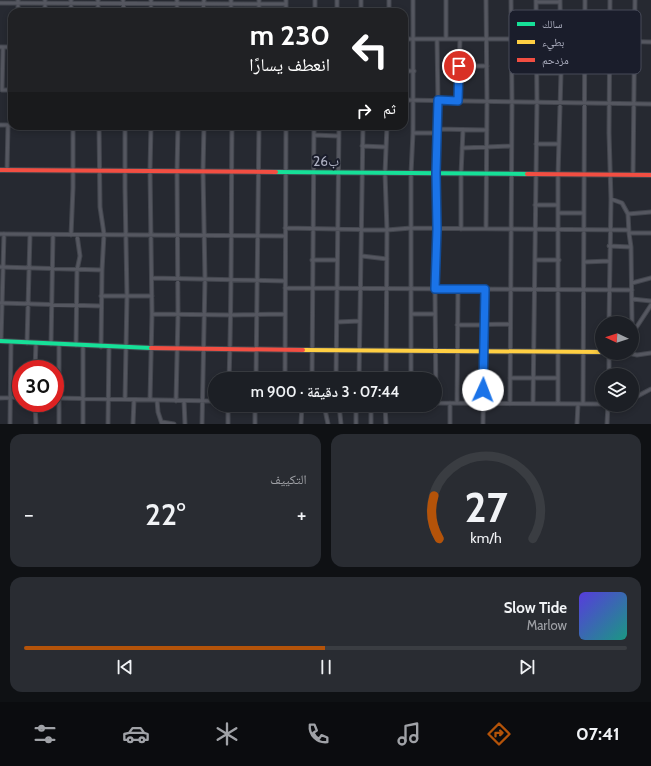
<!DOCTYPE html>
<html lang="ar">
<meta charset="utf-8">
<style>
:root{--surface:#1c1f25;--page:#292c32;--text:#f1f3f6;--muted:#a0a2a7;--line:#3a3d42;--accent:#b45309}
body{margin:0;font-family:Cabin,"Noto Naskh Arabic",sans-serif;background:var(--page);color:var(--text);direction:rtl;height:100vh;display:flex;flex-direction:column;font-size:15px;white-space:nowrap}
*{box-sizing:border-box;margin:0}
p{font-size:13px;color:var(--muted)}
.icon{flex:none;width:22px;height:22px;fill:none;stroke:currentColor;stroke-width:2;stroke-linecap:round;stroke-linejoin:round}
.map{position:relative;height:424px;overflow:hidden;direction:ltr}
.drawer{display:flex;flex-direction:column;gap:10px;padding:10px;background:#0f1114;flex:1}
.drawer>*{flex:none}
.hud{position:absolute;left:8px;top:8px;width:400px;height:122px;border-radius:12px;box-shadow:0 2px 6px #0003,0 0 0 1px var(--line);direction:rtl;background:#202124;color:#fff;overflow:hidden}
.needle{width:26px;rotate:274deg}
.fabs{position:absolute;left:595px;top:316px;display:grid;gap:8px}
.fabs a{display:grid;place-items:center;width:44px;height:44px;border-radius:50%;background:var(--surface);box-shadow:0 2px 6px #0003,0 0 0 1px var(--line);font-size:20px}
.speed{position:absolute;left:12px;top:360px;display:flex;gap:8px;font-size:20px;font-weight:700;text-align:center}
.speed>*{display:grid;place-content:center;width:52px;height:52px;border-radius:50%;background:var(--surface);box-shadow:0 2px 6px #0003,0 0 0 1px var(--line);line-height:1}
.speed .limit{border:6px solid #d22;background:#fff;color:#111}
.pin{position:absolute;display:grid;place-items:center;width:34px;height:34px;color:#fff;margin:-17px;border:2px solid #fff;border-radius:50%;box-shadow:0 1px 4px #0007}
.me{position:absolute;width:44px;margin:-22px;rotate:2deg;stroke-linejoin:round;filter:drop-shadow(0 0 3px #0008)}
.turn{display:flex;align-items:center;gap:14px;height:84px;padding:0 12px;font-size:18px}
.turn .icon{width:52px;height:52px;stroke-width:2.5}
.turn b{display:block;font-size:28px;line-height:34px}
.then{display:flex;align-items:center;height:38px;padding:0 12px;background:#0003;gap:8px;font-size:15px}
.big{font-size:30px;font-weight:600;line-height:1.1}
.drawer .widget{flex:1;display:flex;flex-direction:column;justify-content:center;gap:6px;min-width:0;padding:0 14px;border-radius:12px;background:var(--page)}
.drawer .dial{align-items:center;gap:0}
.dial svg{height:104px;overflow:visible;fill:none;stroke:var(--line);stroke-width:7;stroke-linecap:round;text-anchor:middle}
.dial text{fill:var(--text);stroke:none}
.song{display:flex;align-items:center;gap:12px}
.cover{width:48px;height:48px;border-radius:6px;background:linear-gradient(135deg,hsl(250 70% 55%),hsl(170 70% 35%))}
.played{height:4px;border-radius:2px;background:linear-gradient(90deg,var(--accent) 50%,var(--line) 50%)}
.keys{display:flex;justify-content:space-around;direction:ltr}
.heat{display:flex;justify-content:space-between;align-items:center;font-size:22px;direction:ltr}
.drawer .tiles{flex:1;display:grid;gap:10px;grid-template-columns:1fr 1fr}
.widget:last-child{grid-column:span 2}
.trip{position:absolute;left:208px;top:372px;width:234px;height:40px;border-radius:20px;background:var(--surface);box-shadow:0 2px 6px #0003,0 0 0 1px var(--line);font-weight:600;line-height:40px;text-align:center;direction:rtl}
.tab-bar{display:flex;height:64px;justify-content:space-around;align-items:center;background:#0b0c0f;color:var(--muted)}
.tab-bar .icon{width:28px;height:28px}
.tab-bar .selected{color:var(--accent)}
.tab-bar b{font-size:18px;color:var(--text)}
.map>svg:first-child{display:block}
</style>
<div class="map">
<svg width="651" height="424" viewBox="0 0 651 424">
<rect width="100%" height="100%" fill="#262931"/>
<g fill="none" stroke-linecap="round" stroke-linejoin="round">
<defs>
<path id="street" d="M 18,0 L 18,12
M 45,0 L 45,12
M 71,0 L 71,12
M 98,0 L 98,12
M 123,0 L 124,12
M 151,0 L 151,12
M 259,0 L 259,12
M 361,0 L 361,12
M 389,0 L 389,12
M 536,2 L 560,2
M 0,3 L 286,4
M 177,12 L 177,0
M 203,12 L 204,0
M 231,12 L 231,0
M 286,12 L 286,0
M 315,12 L 315,0
M 337,12 L 337,0
M 585,12 L 610,12
M 404,39 L 536,39 L 651,42
M 446,39 L 446,0
M 0,47 L 12,47
M 459,66 L 487,66
M 404,71 L 414,71
M 537,73 L 561,73
M 2,90 L 3,47
M 2,90 L 12,90
M 404,100 L 651,104
M 458,101 L 460,39
M 0,125 L 12,125
M 99,126 L 100,207 L 104,234 L 102,270 L 101,347
M 125,126 L 125,188 L 127,296 L 125,399
M 158,126 L 286,127
M 437,129 L 487,130
M 413,133 L 437,133
M 314,135 L 338,136
M 536,144 L 559,144
M 362,146 L 385,147
M 462,148 L 511,146
M 7,170 L 8,125
M 633,175 L 635,0
M 611,199 L 622,203 L 628,214 L 629,233 L 631,247 L 632,323
M 535,205 L 558,205
M 558,213 L 583,213
M 628,214 L 651,212
M 285,228 L 387,230 L 411,228 L 629,230
M 461,229 L 461,174 L 463,130
M 486,229 L 487,102 L 486,0
M 629,233 L 651,233
M 0,234 L 285,236
M 71,235 L 73,188 L 73,126
M 609,246 L 631,247
M 362,256 L 387,259
M 312,260 L 337,260
M 535,260 L 559,260
M 584,262 L 609,261
M 0,267 L 102,270
M 152,278 L 285,281
M 632,283 L 651,278
M 285,288 L 632,290
M 101,296 L 152,296
M 632,299 L 651,301
M 0,303 L 101,306
M 152,314 L 231,315 L 284,314
M 412,314 L 435,314
M 337,322 L 360,321
M 609,323 L 611,199 L 609,133 L 610,0
M 457,325 L 510,324
M 632,334 L 651,305
M 1,341 L 4,234
M 27,343 L 30,235
M 51,344 L 53,235
M 59,344 L 59,424
M 76,345 L 77,270 L 80,256 L 77,235
M 83,346 L 83,424
M 628,353 L 637,355 L 651,353
M 35,369 L 36,343
M 609,375 L 609,353
M 312,377 L 336,377
M 386,377 L 411,378
M 510,378 L 558,378
M 229,379 C 232,295 231,210 232,126
M 256,379 L 259,126
M 285,379 L 286,126
M 312,379 L 314,126
M 336,379 L 339,126
M 359,379 L 363,126
M 386,379 L 387,230 L 385,173 L 387,126
M 411,379 L 411,173 L 413,133 L 413,0
M 0,398 L 21,397
M 55,398 L 215,401
M 632,399 L 651,389
M 150,400 L 152,314 L 150,170 L 151,126
M 157,400 L 158,412 L 162,424
M 176,401 L 178,315 L 177,171 L 178,126
M 184,401 L 185,424
M 35,403 L 36,424
M 435,403 L 602,404
M 436,403 L 435,289 L 437,229 L 436,173 L 438,101 L 437,39
M 457,403 L 458,289
M 533,403 L 537,102 L 536,0
M 558,403 L 558,175 L 561,73 L 560,0
M 510,404 L 512,102 L 511,0
M 583,404 L 585,0
M 324,405 L 328,424
M 339,405 L 341,424
M 385,405 L 386,424
M 612,405 L 621,405
M 371,407 L 385,406
M 162,422 L 174,424
M 10,424 L 11,342
M 108,424 L 109,347
M 133,424 L 134,400
M 202,424 L 205,279 L 203,171 L 204,126
M 228,424 L 228,405
M 255,424 L 255,405
M 301,424 L 302,405
M 356,424 L 356,405
M 371,424 L 371,405
M 450,424 L 450,403
M 483,424 L 485,289
M 577,424 L 578,404
M 607,424 L 608,405"/>
<path id="fast" d="M 276,172 L 527,174
M 0,341 L 151,348"/>
<path id="slow" d="M 303,350 L 602,352"/>
<path id="jam" d="M 0,170 L 276,172
M 527,174 L 651,175
M 151,348 L 303,350"/>
</defs>
<use href="#street" stroke="#43464e" stroke-width="5"/>
<use href="#fast" stroke="#43464e" stroke-width="6"/>
<use href="#slow" stroke="#43464e" stroke-width="6"/>
<use href="#jam" stroke="#43464e" stroke-width="6"/>
<use href="#street" stroke="#555760" stroke-width="3"/>
<use href="#fast" stroke="#16e098" stroke-width="4"/>
<use href="#slow" stroke="#ffcf43" stroke-width="4"/>
<use href="#jam" stroke="#f24e42" stroke-width="4"/>
</g>
<g fill="none" stroke-linecap="round" stroke-linejoin="round">
<defs>
<path id="route" d="M 459,66 L 458,101 L 438,100 L 436,173 L 437,229 L 435,289 L 485,289 L 483,390"/>
</defs>
<use href="#route" stroke="#114b97" stroke-width="10"/>
<use href="#route" stroke="#1a73e8" stroke-width="7"/>
</g>
<g text-anchor="middle" stroke-width="4" stroke-linejoin="round" paint-order="stroke">
<g font-size="14" fill="#afb2c3" stroke="#1a1d2b">
<text x="326" y="166">26ب</text>
</g>
</g>
<rect x="509" y="10" width="132" height="64" rx="6" fill="#1a1d2b" stroke="#474a59" stroke-width="1"/>
<rect x="517" y="22" width="18" height="4" fill="#16e098"/>
<rect x="517" y="40" width="18" height="4" fill="#ffcf43"/>
<rect x="517" y="58" width="18" height="4" fill="#f24e42"/>
<g font-size="11" fill="#afb2c3">
<text x="542" y="28">سالك</text>
<text x="542" y="46">بطيء</text>
<text x="542" y="64">مزدحم</text>
</g>
</svg>
<div class="fabs">
<a><svg class="needle" viewBox="-14 -14 28 28"><path d="M0-13l5 13h-10z" fill="#e53935"/><path d="M0 13l5-13h-10z" fill="#a0a2a7"/></svg></a>
<a><svg class="icon" aria-label="layers" viewBox="0 0 24 24"><path d="M12 4l9 5-9 5-9-5zM3 14l9 5 9-5"/></svg></a>
</div>
<div class="speed"><div class="limit">30</div></div>
<div class="pin" style="left:459px;top:66px;background:#d93025"><svg class="icon" aria-label="arrive" viewBox="0 0 24 24"><path d="M6 21V4h12l-3 4 3 4H6"/></svg></div>
<svg class="me" style="left:483px;top:390px" viewBox="-20 -20 40 40"><circle r="19" fill="#fff"/><path d="M0-13L10 11 0 6-10 11z" fill="#1a73e8"/></svg>
<div class="trip">07:44 · 3 دقيقة · 900 m</div>
<div class="hud">
<div class="turn"><svg class="icon" aria-label="left" viewBox="0 0 24 24"><path d="M17 20v-9H6M10 6l-5 5 5 5"/></svg><div><b>230 m</b>انعطف يسارًا</div></div>
<div class="then">ثم<svg class="icon" aria-label="right" viewBox="0 0 24 24"><path d="M7 20v-9h11M14 6l5 5-5 5"/></svg></div>
</div>
</div>
<section class="drawer">
<div class="tiles">
<div class="widget dial"><svg viewBox="0 0 100 80">
<path d="M14 69A42 42 0 1 1 86 69"/>
<path d="M14 69A42 42 0 0 1 10 36" stroke="#b45309"/>
<text x="50" y="56" font-size="32" font-weight="700">27</text>
<text x="50" y="72" font-size="11">km/h</text>
</svg></div>
<div class="widget"><p>التكييف</p>
<div class="heat"><a>−</a><b class="big">22°</b><a>+</a></div>
</div>
<div class="widget">
<div class="song"><i class="cover"></i><div><b>Slow Tide</b><p>Marlow</p></div></div>
<div class="played"></div>
<div class="keys"><svg class="icon" aria-label="previous" viewBox="0 0 24 24"><path d="M18 5L8 12l10 7zM5 5v14"/></svg><svg class="icon" aria-label="pause" viewBox="0 0 24 24"><path d="M8 5v14M16 5v14"/></svg><svg class="icon" aria-label="next" viewBox="0 0 24 24"><path d="M6 5l10 7-10 7zM19 5v14"/></svg></div>
</div>
</div>
</section>
<nav class="tab-bar">
<b>07:41</b>
<svg class="icon selected" aria-label="directions" viewBox="0 0 24 24"><path d="M12 3l9 9-9 9-9-9zM9 14v-3h6M13 9l2 2-2 2"/></svg>
<svg class="icon" aria-label="music" viewBox="0 0 24 24"><path d="M9 18V5l10-2v13"/><circle cx="6" cy="18" r="3"/><circle cx="16" cy="16" r="3"/></svg>
<svg class="icon" aria-label="phone" viewBox="0 0 24 24"><path d="M5 4h4l2 5-3 2q2 4 5 5l2-3 5 2v4C11 20 4 13 5 4z"/></svg>
<svg class="icon" aria-label="climate" viewBox="0 0 24 24"><path d="M12 3v18M4 7l16 10M4 17L20 7"/></svg>
<svg class="icon" aria-label="car" viewBox="0 0 24 24"><path d="M5 17H2v-5l4-1 3-4h7l3 4 3 1v5h-3M9 17h6M6 11h13"/><circle cx="7" cy="17" r="2"/><circle cx="17" cy="17" r="2"/></svg>
<svg class="icon" aria-label="filters" viewBox="0 0 24 24"><path d="M4 7h16M4 17h16"/><circle cx="9" cy="7" r="2"/><circle cx="15" cy="17" r="2"/></svg>
</nav>
